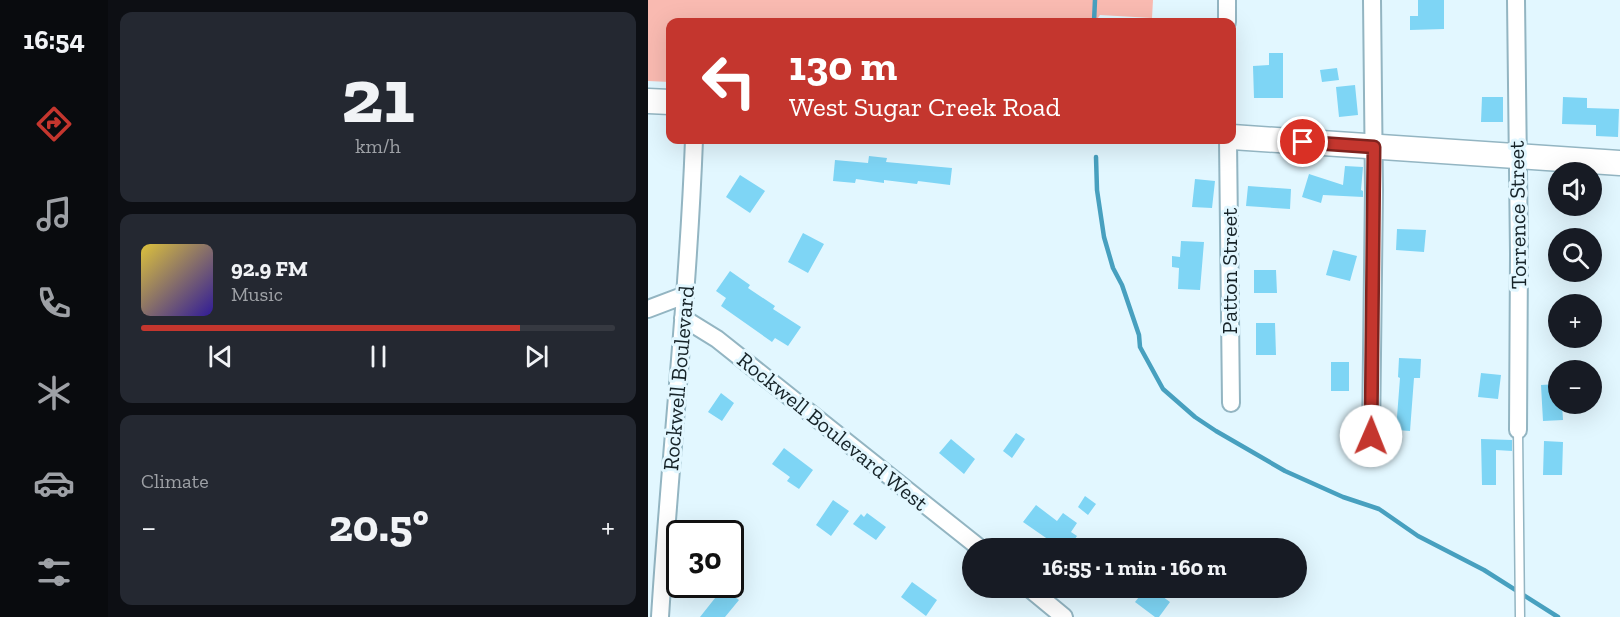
<!DOCTYPE html>
<meta charset="utf-8">
<style>
:root{--surface:#171b24;--page:#242831;--text:#f1f3f6;--muted:#9ea1a6;--line:#363941;--accent:#c4362e}
body{margin:0;font-family:"Zilla Slab",serif;background:var(--page);color:var(--text);height:100vh;display:flex;flex-direction:column;font-size:22px;white-space:nowrap}
*{box-sizing:border-box;margin:0}
p{font-size:20px;color:var(--muted)}
.icon{flex:none;width:33px;height:33px;fill:none;stroke:currentColor;stroke-width:2;stroke-linecap:round;stroke-linejoin:round}
.map{position:relative;flex:1;overflow:hidden}
.details{display:flex;flex-direction:column;gap:12px;padding:12px;background:#0d0f14;width:540px}
.details>*{flex:none}
.banner{position:absolute;left:18px;top:18px;width:570px;height:126px;border-radius:12px;box-shadow:0 6px 24px #0002;background:#c4362e;color:#fff;overflow:hidden}
.tools{position:absolute;left:900px;top:162px;display:grid;gap:12px}
.tools a{display:grid;place-items:center;width:54px;height:54px;border-radius:50%;background:var(--surface);box-shadow:0 6px 24px #0002;font-size:30px}
.speed{position:absolute;left:18px;top:520px;display:flex;gap:12px;font-size:30px;font-weight:700;text-align:center}
.speed>*{display:grid;place-content:center;width:78px;height:78px;border-radius:50%;background:var(--surface);box-shadow:0 6px 24px #0002;line-height:1}
.speed .limit{border:3px solid #111;border-radius:9px;background:#fff;color:#111}
.pin{position:absolute;display:grid;place-items:center;width:51px;height:51px;color:#fff;margin:-26px;border:3px solid #fff;border-radius:50%;box-shadow:0 2px 6px #0007}
.me{position:absolute;width:66px;margin:-33px;rotate:1deg;stroke-linejoin:round;filter:drop-shadow(0 0 4px #0008)}
.turn{display:flex;align-items:center;gap:21px;height:126px;padding:0 24px;font-size:27px}
.turn .icon{width:78px;height:78px;stroke-width:2.5}
.turn b{display:block;font-size:42px;line-height:51px}
.big{font-size:45px;font-weight:700;line-height:1.1}
.details .widget{flex:1;display:flex;flex-direction:column;justify-content:center;gap:9px;min-width:0;padding:0 21px;border-radius:12px;background:var(--page)}
.details .dial{align-items:center;gap:0}
.dial b{font-size:78px;line-height:1}
.song{display:flex;align-items:center;gap:18px}
.cover{width:72px;height:72px;border-radius:9px;background:linear-gradient(135deg,hsl(50 70% 55%),hsl(250 70% 35%))}
.played{height:6px;border-radius:3px;background:linear-gradient(90deg,var(--accent) 80%,var(--line) 80%)}
.keys{display:flex;justify-content:space-around;direction:ltr}
.heat{display:flex;justify-content:space-between;align-items:center;font-size:33px;direction:ltr}
.trip{position:absolute;left:314px;top:538px;width:345px;height:60px;border-radius:30px;background:var(--surface);box-shadow:0 6px 24px #0002;font-weight:700;line-height:60px;text-align:center}
main{display:flex;flex:1;min-height:0}
.dock{display:flex;flex-direction:column;width:108px;justify-content:space-around;align-items:center;background:#090b0e;color:var(--muted)}
.dock .icon{width:42px;height:42px}
.dock .active{color:var(--accent)}
.dock b{font-size:27px;color:var(--text)}
.map>svg:first-child{display:block}
</style>
<main>
<nav class="dock">
<b>16:54</b>
<svg class="icon active" aria-label="directions" viewBox="0 0 24 24"><path d="M12 3l9 9-9 9-9-9zM9 14v-3h6M13 9l2 2-2 2"/></svg>
<svg class="icon" aria-label="music" viewBox="0 0 24 24"><path d="M9 18V5l10-2v13"/><circle cx="6" cy="18" r="3"/><circle cx="16" cy="16" r="3"/></svg>
<svg class="icon" aria-label="phone" viewBox="0 0 24 24"><path d="M5 4h4l2 5-3 2q2 4 5 5l2-3 5 2v4C11 20 4 13 5 4z"/></svg>
<svg class="icon" aria-label="climate" viewBox="0 0 24 24"><path d="M12 3v18M4 7l16 10M4 17L20 7"/></svg>
<svg class="icon" aria-label="car" viewBox="0 0 24 24"><path d="M5 17H2v-5l4-1 3-4h7l3 4 3 1v5h-3M9 17h6M6 11h13"/><circle cx="7" cy="17" r="2"/><circle cx="17" cy="17" r="2"/></svg>
<svg class="icon" aria-label="filters" viewBox="0 0 24 24"><path d="M4 7h16M4 17h16"/><circle cx="9" cy="7" r="2"/><circle cx="15" cy="17" r="2"/></svg>
</nav>
<section class="details">
<div class="widget dial"><b>21</b><p>km/h</p></div>
<div class="widget">
<div class="song"><i class="cover"></i><div><b>92.9 FM</b><p>Music</p></div></div>
<div class="played"></div>
<div class="keys"><svg class="icon" aria-label="previous" viewBox="0 0 24 24"><path d="M18 5L8 12l10 7zM5 5v14"/></svg><svg class="icon" aria-label="pause" viewBox="0 0 24 24"><path d="M8 5v14M16 5v14"/></svg><svg class="icon" aria-label="next" viewBox="0 0 24 24"><path d="M6 5l10 7-10 7zM19 5v14"/></svg></div>
</div>
<div class="widget"><p>Climate</p>
<div class="heat"><a>−</a><b class="big">20.5°</b><a>+</a></div>
</div>
</section>
<div class="map">
<svg width="972" height="617" viewBox="0 0 972 617">
<rect width="100%" height="100%" fill="#e2f7ff"/>
<path fill="#f9bab1" d="M 0,0 L 505,0 L 504,18 L 452,15 L 447,22 L 318,22 L 312,20 L 311,22 L 22,22 L 22,82 L 0,81 Z"/>
<g fill="none" stroke-linecap="round" stroke-linejoin="round">
<path stroke="#47a0bf" stroke-width="4.5" d="M 446,22 L 447,0
M 448,157 L 449,190 L 456,237 L 465,268 L 474,285 L 491,335 L 492,347 L 515,389 L 547,417 L 568,431 L 637,471 L 695,497 L 731,509 L 770,536 L 836,570 L 910,617"/>
</g>
<path fill="#7ed5f5" d="M 770,0 L 796,0 L 796,29 L 762,30 L 762,16 L 770,16 Z
M 621,53 L 635,53 L 635,98 L 606,98 L 605,66 L 621,65 Z
M 689,68 L 691,80 L 674,82 L 672,70 Z
M 707,85 L 710,115 L 691,117 L 688,87 Z
M 834,97 L 855,97 L 855,122 L 833,122 Z
M 915,97 L 939,98 L 939,108 L 971,109 L 970,137 L 948,136 L 948,125 L 914,124 Z
M 221,156 L 239,158 L 238,162 L 304,168 L 302,185 L 270,181 L 269,184 L 236,180 L 236,183 L 208,179 L 207,183 L 185,181 L 187,160 L 220,163 Z
M 697,166 L 715,167 L 713,190 L 715,191 L 715,197 L 675,195 L 673,203 L 654,197 L 661,174 L 695,185 Z
M 92,175 L 117,191 L 102,213 L 78,197 Z
M 547,179 L 567,181 L 564,208 L 544,207 Z
M 600,186 L 643,189 L 642,209 L 598,206 Z
M 749,229 L 778,230 L 776,252 L 748,250 Z
M 155,233 L 176,244 L 160,273 L 140,262 Z
M 533,241 L 556,242 L 552,290 L 530,289 L 531,268 L 524,267 L 524,256 L 532,257 Z
M 685,250 L 709,256 L 702,281 L 678,275 Z
M 606,270 L 628,270 L 629,293 L 606,293 Z
M 82,271 L 102,285 L 100,288 L 127,306 L 125,309 L 153,327 L 140,346 L 127,338 L 124,342 L 73,306 L 78,298 L 68,291 Z
M 608,323 L 627,323 L 628,355 L 608,355 Z
M 751,358 L 773,359 L 772,378 L 766,378 L 762,431 L 748,430 L 752,378 L 750,377 Z
M 683,362 L 701,362 L 701,391 L 683,391 Z
M 833,373 L 853,375 L 850,399 L 830,397 Z
M 910,384 L 910,404 L 914,404 L 915,420 L 895,421 L 893,385 Z
M 73,393 L 86,403 L 74,421 L 60,412 Z
M 368,433 L 377,439 L 364,458 L 355,451 Z
M 303,439 L 327,459 L 316,474 L 291,453 Z
M 833,439 L 864,440 L 864,451 L 848,450 L 848,485 L 834,485 Z
M 896,441 L 915,442 L 914,475 L 895,475 Z
M 136,448 L 165,470 L 151,489 L 139,481 L 142,477 L 124,464 Z
M 437,496 L 448,504 L 440,515 L 430,507 Z
M 185,500 L 201,511 L 183,536 L 168,525 Z
M 388,505 L 409,521 L 415,513 L 429,523 L 423,532 L 429,536 L 420,549 L 414,549 L 375,522 Z
M 219,513 L 238,527 L 228,540 L 205,524 L 213,514 L 216,517 Z
M 264,582 L 289,600 L 278,616 L 253,597 Z
M 75,588 L 91,600 L 77,617 L 52,617 Z
M 498,588 L 503,588 L 522,602 L 511,617 L 507,617 L 487,602 Z"/>
<g fill="none" stroke-linecap="round" stroke-linejoin="round">
<defs>
<path id="service" d="M 870,430 L 872,617"/>
<path id="minor" d="M 579,0 L 579,22
M 868,0 L 871,254 L 870,430
M 580,140 L 583,403
M 0,309 L 37,295
M 35,318 L 69,339 L 333,549
M 723,436 L 726,189 L 724,0
M 381,588 L 416,617
M 12,617 C 22,458 40,299 46,140"/>
<path id="secondary" d="M 0,101 L 22,102
M 584,137 L 972,163"/>
</defs>
<use href="#service" stroke="#93b5c2" stroke-width="11"/>
<use href="#minor" stroke="#93b5c2" stroke-width="20"/>
<use href="#secondary" stroke="#93b5c2" stroke-width="27"/>
<use href="#service" stroke="#fff" stroke-width="8"/>
<use href="#minor" stroke="#fff" stroke-width="16"/>
<use href="#secondary" stroke="#fff" stroke-width="24"/>
</g>
<g fill="none" stroke-linecap="round" stroke-linejoin="round">
<defs>
<path id="route" d="M 655,142 L 726,147 L 723,436"/>
</defs>
<use href="#route" stroke="#7f231e" stroke-width="15"/>
<use href="#route" stroke="#c4362e" stroke-width="10"/>
</g>
<g text-anchor="middle" stroke-width="6" stroke-linejoin="round" paint-order="stroke">
<g font-size="22" fill="#162328" stroke="#e2f7ff">
<text transform="translate(869 215) rotate(-91)" y="8">Torrence Street</text>
<text transform="translate(581 271) rotate(-90)" y="8">Patton Street</text>
<text transform="translate(30 378) rotate(-85)" y="8">Rockwell Boulevard</text>
<text transform="translate(185 431) rotate(39)" y="8">Rockwell Boulevard West</text>
</g>
</g>
</svg>
<div class="tools">
<a><svg class="icon" aria-label="sound" viewBox="0 0 24 24"><path d="M4 9h4l5-4v14l-5-4H4zM17 9q2 3 0 6"/></svg></a>
<a><svg class="icon" aria-label="search" viewBox="0 0 24 24"><circle cx="10" cy="10" r="6"/><path d="M15 15l6 6"/></svg></a>
<a>+</a>
<a>−</a>
</div>
<div class="speed"><div class="limit">30</div></div>
<div class="pin" style="left:655px;top:142px;background:#d93025"><svg class="icon" aria-label="arrive" viewBox="0 0 24 24"><path d="M6 21V4h12l-3 4 3 4H6"/></svg></div>
<svg class="me" style="left:723px;top:436px" viewBox="-20 -20 40 40"><circle r="19" fill="#fff"/><path d="M0-13L10 11 0 6-10 11z" fill="#c4362e"/></svg>
<div class="trip">16:55 · 1 min · 160 m</div>
<div class="banner">
<div class="turn"><svg class="icon" aria-label="left" viewBox="0 0 24 24"><path d="M17 20v-9H6M10 6l-5 5 5 5"/></svg><div><b>130 m</b>West Sugar Creek Road</div></div>
</div>
</div>
</main>
